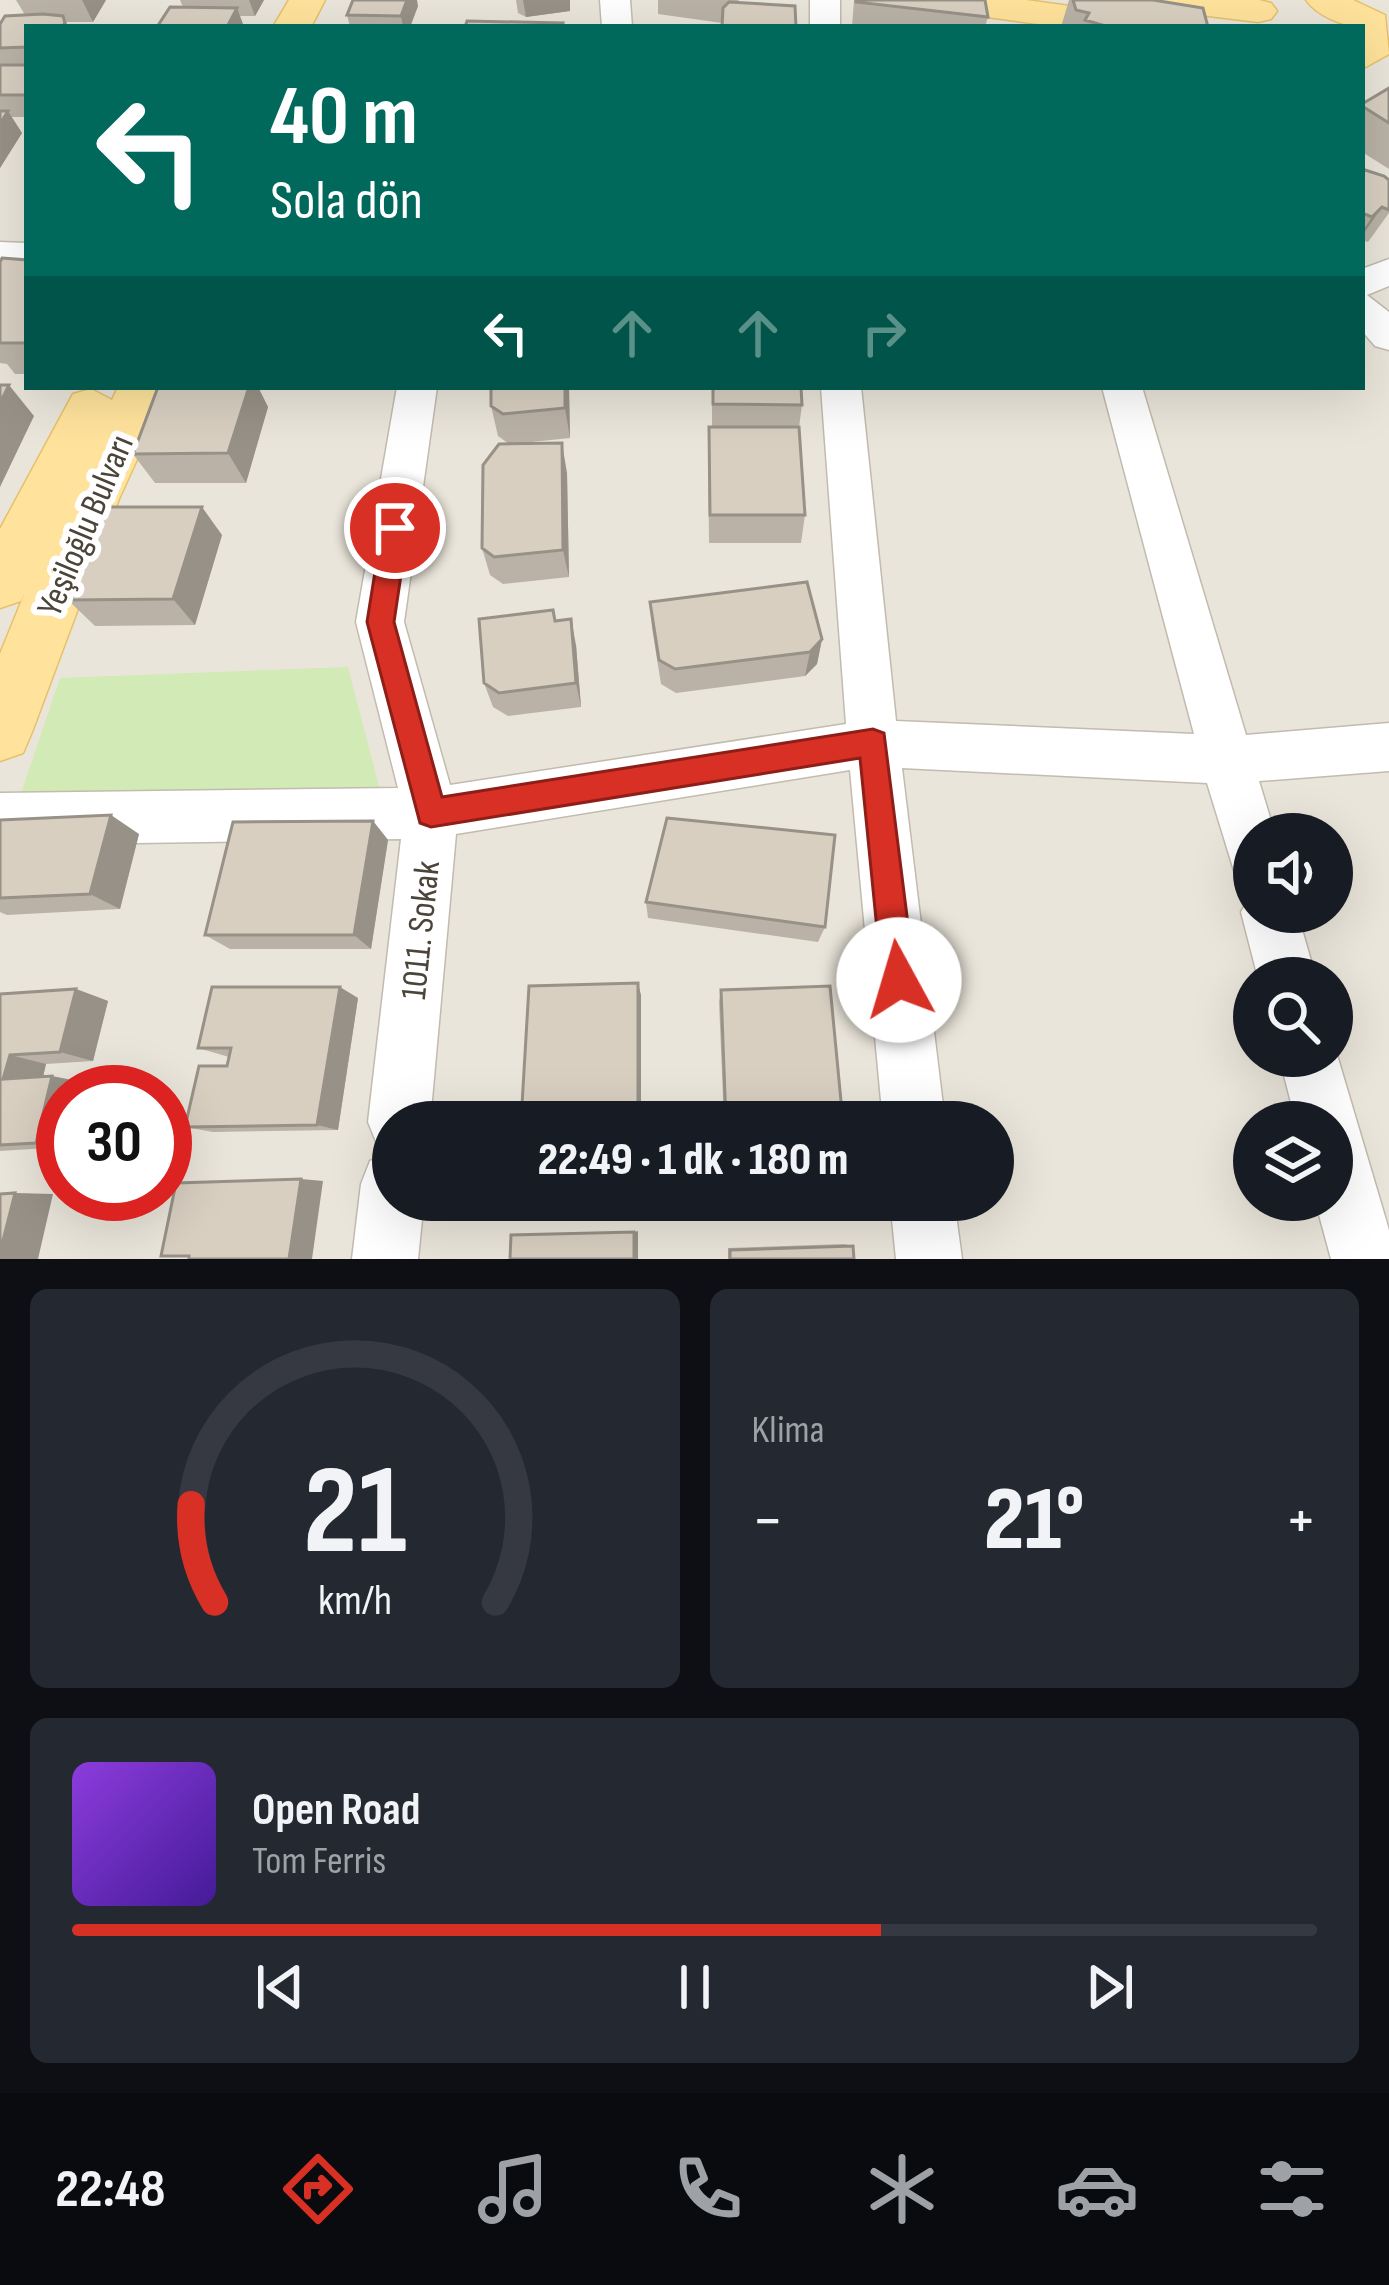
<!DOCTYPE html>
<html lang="tr">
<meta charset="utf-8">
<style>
:root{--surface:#171b24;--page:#242831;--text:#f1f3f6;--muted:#9ea1a6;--line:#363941;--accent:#d93025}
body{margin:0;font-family:"Sofia Sans Condensed",sans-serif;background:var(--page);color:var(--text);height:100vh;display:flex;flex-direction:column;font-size:45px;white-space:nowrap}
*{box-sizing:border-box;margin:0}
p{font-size:39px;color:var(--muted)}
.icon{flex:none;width:66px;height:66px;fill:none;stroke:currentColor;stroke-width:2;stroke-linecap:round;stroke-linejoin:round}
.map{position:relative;height:1259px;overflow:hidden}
.details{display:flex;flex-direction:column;gap:30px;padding:30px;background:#0d0f14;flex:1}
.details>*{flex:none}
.hud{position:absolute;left:24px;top:24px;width:1341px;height:366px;border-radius:0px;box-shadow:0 12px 48px #0002;background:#00695c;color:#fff;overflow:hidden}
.fabs{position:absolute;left:1233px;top:813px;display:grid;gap:24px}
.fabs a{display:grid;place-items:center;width:120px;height:120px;border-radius:50%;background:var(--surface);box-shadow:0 12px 48px #0002;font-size:60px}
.speed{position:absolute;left:36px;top:1065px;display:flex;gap:24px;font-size:60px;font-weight:700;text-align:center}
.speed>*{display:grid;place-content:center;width:156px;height:156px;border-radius:50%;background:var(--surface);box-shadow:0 12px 48px #0002;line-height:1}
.speed .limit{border:18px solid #d22;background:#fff;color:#111}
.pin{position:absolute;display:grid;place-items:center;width:102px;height:102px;color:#fff;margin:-51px;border:6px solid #fff;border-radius:50%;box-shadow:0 3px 12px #0007}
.me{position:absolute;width:132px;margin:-66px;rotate:354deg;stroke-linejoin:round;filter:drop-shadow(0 0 9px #0008)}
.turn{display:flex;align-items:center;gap:42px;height:252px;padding:0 48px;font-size:54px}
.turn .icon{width:156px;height:156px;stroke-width:2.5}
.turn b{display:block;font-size:84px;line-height:102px}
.lanes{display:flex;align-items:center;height:114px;padding:0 48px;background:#0003;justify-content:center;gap:60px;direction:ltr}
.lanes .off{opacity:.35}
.big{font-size:90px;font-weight:800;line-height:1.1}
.details .widget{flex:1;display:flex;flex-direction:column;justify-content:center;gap:18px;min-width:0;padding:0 42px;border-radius:18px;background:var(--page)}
.details .dial{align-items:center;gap:0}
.dial svg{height:312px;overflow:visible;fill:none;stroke:var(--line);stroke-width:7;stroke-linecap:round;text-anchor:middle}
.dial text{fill:var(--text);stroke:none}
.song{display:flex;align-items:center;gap:36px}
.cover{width:144px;height:144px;border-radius:18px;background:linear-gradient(135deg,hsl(270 70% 55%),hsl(260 70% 35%))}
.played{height:12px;border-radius:6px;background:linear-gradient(90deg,var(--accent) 65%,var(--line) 65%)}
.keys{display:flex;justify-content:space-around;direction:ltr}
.heat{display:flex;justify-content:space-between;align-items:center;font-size:66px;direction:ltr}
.details .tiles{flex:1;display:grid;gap:30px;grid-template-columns:1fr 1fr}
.widget:last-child{grid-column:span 2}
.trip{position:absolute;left:372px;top:1101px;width:642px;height:120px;border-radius:60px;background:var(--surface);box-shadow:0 12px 48px #0002;font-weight:800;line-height:120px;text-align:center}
.menu{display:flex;height:192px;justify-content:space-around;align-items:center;background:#090b0e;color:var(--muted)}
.menu .icon{width:84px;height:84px}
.menu .active{color:var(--accent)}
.menu b{font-size:54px;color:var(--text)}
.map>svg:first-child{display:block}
</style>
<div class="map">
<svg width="1389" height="1259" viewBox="0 0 1389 1259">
<rect width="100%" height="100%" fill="#f6f3ec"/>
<path fill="#eae5da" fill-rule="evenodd" d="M 0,0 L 1389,0 L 1389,1259 L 0,1259 ZM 27,27 L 1362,27 L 1362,387 L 27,387 ZM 1254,834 L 1332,834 L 1332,912 L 1254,912 ZM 1254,978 L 1332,978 L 1332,1056 L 1254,1056 ZM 63,1092 L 165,1092 L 165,1194 L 63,1194 ZM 393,1122 L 993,1122 L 993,1200 L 393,1200 ZM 1254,1122 L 1332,1122 L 1332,1200 L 1254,1200 Z"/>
<path fill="#d2eab5" d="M 348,667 L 381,794 L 20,796 L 60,678 Z"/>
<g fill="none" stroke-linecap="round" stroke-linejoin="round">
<defs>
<path id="minor" d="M 600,0 L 630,0 L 632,27 L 602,27 Z
M 810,0 L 840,0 L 840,27 L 810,27 Z
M 0,242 L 27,243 L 27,267 L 0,266 Z
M 1389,259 L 1389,286 L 1367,295 L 1389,312 L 1389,350 L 1375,346 L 1362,331 L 1362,269 Z
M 397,387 L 437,387 L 404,622 L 450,785 L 846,724 L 821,387 L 861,387 L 896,721 L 1194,734 L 1102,387 L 1142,387 L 1246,735 L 1389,723 L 1389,771 L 1259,781 L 1275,834 L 1254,834 L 1254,882 L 1235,874 L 1207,783 L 902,768 L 945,1122 L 883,1122 L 850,770 L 456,834 L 430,1122 L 393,1122 L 393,1151 L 377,1144 L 368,1122 L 401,839 L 0,845 L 0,793 L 398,788 L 356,622 Z
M 1254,890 L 1254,912 L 1297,912 L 1316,978 L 1258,978 L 1241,912 Z
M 1332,1038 L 1389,1230 L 1389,1259 L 1331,1259 L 1315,1200 L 1332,1200 L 1332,1122 L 1296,1122 L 1279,1056 L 1332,1056 Z
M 393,1152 L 393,1200 L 424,1200 L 418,1259 L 352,1259 L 361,1184 L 370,1161 Z
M 890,1200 L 954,1200 L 962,1259 L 896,1259 Z"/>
<path id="major" d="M 289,0 L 325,0 L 311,27 L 273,27 Z
M 926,0 L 1026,0 L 1142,16 L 1155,19 L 1161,27 L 1060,27 L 944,11 L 931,8 Z
M 1149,0 L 1259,0 L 1271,3 L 1277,11 L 1271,19 L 1258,22 L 1167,11 L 1154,8 Z
M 1306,0 L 1353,0 L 1385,15 L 1389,54 L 1362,69 L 1362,27 C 1344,27 1316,15 1306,0 Z
M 118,387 L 170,387 L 119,499 L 32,732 L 23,753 L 0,761 L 0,654 L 26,590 L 21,601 L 0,608 L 0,529 L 73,394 L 91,389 L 112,400 Z"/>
</defs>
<use href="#minor" stroke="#c2bbae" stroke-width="3"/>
<use href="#major" stroke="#e6c16a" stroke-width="3"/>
<use href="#minor" fill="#fff" fill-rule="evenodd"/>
<use href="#major" fill="#ffe39c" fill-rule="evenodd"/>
</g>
<path fill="#bab2a6" d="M 16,0 L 106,0 L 93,22 L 66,22 L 69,27 L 27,27 L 27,117 L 11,117 L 22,133 L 0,168 L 0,24 L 25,15 Z
M 180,0 L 264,0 L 255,16 L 240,16 L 244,27 L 157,27 L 183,7 Z
M 516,0 L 570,0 L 570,11 L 526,17 L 518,13 Z
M 658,0 L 739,0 L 722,23 L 658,14 Z
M 854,0 L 985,0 L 988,17 L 985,27 L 852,27 Z
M 1069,0 L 1153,0 L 1208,27 L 1061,27 Z
M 418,6 L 410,27 L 350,27 L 347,15 Z
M 1389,88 L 1389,169 L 1362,152 L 1362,104 Z
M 1362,169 L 1389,180 L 1389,213 L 1368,242 L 1362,240 Z
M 27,260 L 27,374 L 15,374 L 7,364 L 0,363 L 0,262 Z
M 158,387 L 258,387 L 268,407 L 246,483 L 155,483 L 133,454 Z
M 569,387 L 570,438 L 512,444 L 567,473 L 569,577 L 503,584 L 490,575 L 482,548 L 509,444 L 498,436 L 491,406 Z
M 712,387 L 801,387 L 802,405 L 799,427 L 805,515 L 801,543 L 709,543 L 708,457 L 712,427 Z
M 222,535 L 195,625 L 95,626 L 68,600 Z
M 650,602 L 822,639 L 817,664 L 805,676 L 676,693 L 661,684 L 652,628 Z
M 576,645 L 581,707 L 508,716 L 493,707 L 484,683 Z
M 373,821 L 388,840 L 371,949 L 230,949 L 205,935 Z
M 139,834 L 120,909 L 7,915 L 0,912 L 0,898 Z
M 646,902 L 825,927 L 818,942 L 648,918 Z
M 76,989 L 108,1001 L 93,1061 L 46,1064 L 43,1076 L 87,1083 L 85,1092 L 63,1092 L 63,1147 L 0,1151 L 0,994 Z
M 721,990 L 843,1122 L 724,1122 L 719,1002 Z
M 358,998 L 338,1130 L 213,1132 L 185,1127 L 227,1066 L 229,1057 L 198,1048 Z
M 844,1244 L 853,1246 L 854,1259 L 728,1259 L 728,1248 Z"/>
<path fill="#979187" d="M 82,0 L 106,0 L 93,22 Z
M 249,0 L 264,0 L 255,16 Z
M 407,0 L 417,0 L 418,6 L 410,27 L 403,27 L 401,16 Z
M 523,0 L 570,0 L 570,11 L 526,17 Z
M 237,8 L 244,27 L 227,27 Z
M 8,111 L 22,133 L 0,168 L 0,124 Z
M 1382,207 L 1362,236 L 1362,232 L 1372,217 Z
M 9,385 L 34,416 L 0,487 L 0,403 Z
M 249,387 L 258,387 L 268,407 L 246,483 L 228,453 Z
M 565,387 L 569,387 L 570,438 L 565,408 Z
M 562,443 L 567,473 L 569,577 L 563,550 Z
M 202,507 L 222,535 L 195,625 L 173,599 Z
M 571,619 L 576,645 L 581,707 L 576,683 Z
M 822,639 L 817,664 L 805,676 L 810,652 Z
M 111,815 L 139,834 L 120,909 L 90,894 Z
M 373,821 L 388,840 L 371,949 L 354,935 Z
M 638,983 L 641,995 L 641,1122 L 638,1122 Z
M 340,987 L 358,998 L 338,1130 L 317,1125 Z
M 76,989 L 108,1001 L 93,1061 L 60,1052 Z
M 10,1055 L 46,1064 L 41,1086 L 3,1079 Z
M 52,1076 L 87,1083 L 85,1092 L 63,1092 L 63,1146 L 36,1143 Z
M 301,1179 L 323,1181 L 312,1259 L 289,1259 Z
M 15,1193 L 53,1194 L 38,1259 L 0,1259 L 0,1252 Z
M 638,1231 L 638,1259 L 634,1259 L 634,1232 Z"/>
<path fill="#d8cfc1" stroke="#979187" stroke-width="3" d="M 353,0 L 407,0 L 401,16 L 347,15 Z
M 856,0 L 985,0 L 988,17 L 856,2 Z
M 1073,0 L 1153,0 L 1203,8 L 1208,27 L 1109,27 L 1085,20 L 1089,13 L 1076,10 Z
M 729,2 L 795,6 L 796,27 L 722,27 L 723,8 Z
M 170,7 L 237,8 L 227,27 L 157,27 Z
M 43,14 L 63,16 L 65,23 L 62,27 L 27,27 L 27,47 L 0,48 L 0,24 L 5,16 Z
M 467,21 L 563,23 L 562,27 L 465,27 Z
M 0,65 L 27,65 L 27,95 L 0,95 Z
M 1389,88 L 1389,123 L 1362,106 L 1362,104 Z
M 0,111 L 8,111 L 0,124 Z
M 1362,169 L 1384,176 L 1389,180 L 1389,210 L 1382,207 L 1372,217 L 1362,213 Z
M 2,258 L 27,260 L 27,343 L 0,343 L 0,262 Z
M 0,385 L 9,385 L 0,403 Z
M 158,387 L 249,387 L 228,453 L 133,454 Z
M 491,387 L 565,387 L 565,408 L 503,414 L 491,406 Z
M 713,387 L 801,387 L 802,405 L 713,404 Z
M 709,427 L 799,427 L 805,515 L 710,515 Z
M 562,443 L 563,550 L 494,557 L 482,548 L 483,465 L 499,444 Z
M 104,507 L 202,507 L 173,599 L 68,600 Z
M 807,582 L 822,639 L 810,652 L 675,669 L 659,660 L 650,602 Z
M 553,610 L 555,621 L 571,619 L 576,683 L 499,693 L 484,683 L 479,619 Z
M 111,815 L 90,894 L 0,898 L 0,820 Z
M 667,818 L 835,835 L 825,927 L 646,902 Z
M 373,821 L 354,935 L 205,935 L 233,822 Z
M 638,983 L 638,1122 L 521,1122 L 529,986 Z
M 830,986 L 843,1122 L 726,1122 L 721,990 Z
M 212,987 L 340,987 L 317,1125 L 185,1127 L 199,1066 L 227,1066 L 231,1048 L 198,1048 Z
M 76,989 L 60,1052 L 10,1055 L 3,1079 L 52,1076 L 36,1143 L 0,1145 L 0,994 Z
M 301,1179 L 289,1259 L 189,1259 L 189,1256 L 161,1256 L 176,1183 Z
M 15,1193 L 0,1252 L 0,1194 Z
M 634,1232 L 634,1259 L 510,1259 L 511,1235 Z
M 853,1246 L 854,1259 L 730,1259 L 730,1250 Z"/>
<path fill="#d93025" stroke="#8d1f18" stroke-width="3" d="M 395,518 L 408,528 L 394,622 L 442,797 L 873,729 L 884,733 L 915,980 L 911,992 L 899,996 L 887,992 L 882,980 L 860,758 L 431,827 L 420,823 L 367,622 L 382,528 Z"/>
<g text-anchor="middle" stroke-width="12" stroke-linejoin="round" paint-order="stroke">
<g font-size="36" fill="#4b4439" stroke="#fff">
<text transform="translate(84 525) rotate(-67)" y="13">Yeşiloğlu Bulvarı</text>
<text transform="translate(419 930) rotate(-84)" y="13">1011. Sokak</text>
</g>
</g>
</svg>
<div class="fabs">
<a><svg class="icon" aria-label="sound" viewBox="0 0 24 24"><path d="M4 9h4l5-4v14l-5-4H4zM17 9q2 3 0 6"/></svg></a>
<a><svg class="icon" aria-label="search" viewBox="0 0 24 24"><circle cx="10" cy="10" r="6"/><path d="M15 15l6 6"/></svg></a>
<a><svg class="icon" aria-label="layers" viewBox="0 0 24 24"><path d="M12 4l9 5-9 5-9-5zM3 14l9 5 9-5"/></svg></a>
</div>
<div class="speed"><div class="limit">30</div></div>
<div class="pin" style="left:395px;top:528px;background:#d93025"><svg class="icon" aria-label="arrive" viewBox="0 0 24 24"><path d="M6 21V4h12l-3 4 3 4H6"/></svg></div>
<svg class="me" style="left:899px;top:980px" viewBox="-20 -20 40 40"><circle r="19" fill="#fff"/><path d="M0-13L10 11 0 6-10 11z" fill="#d93025"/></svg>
<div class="trip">22:49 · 1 dk · 180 m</div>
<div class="hud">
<div class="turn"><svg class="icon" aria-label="left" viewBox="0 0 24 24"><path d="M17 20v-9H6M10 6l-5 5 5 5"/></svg><div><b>40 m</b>Sola dön</div></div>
<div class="lanes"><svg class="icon" aria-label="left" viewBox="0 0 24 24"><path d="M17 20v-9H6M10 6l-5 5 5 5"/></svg><svg class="icon off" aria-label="ahead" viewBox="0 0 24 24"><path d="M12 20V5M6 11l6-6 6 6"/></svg><svg class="icon off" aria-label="ahead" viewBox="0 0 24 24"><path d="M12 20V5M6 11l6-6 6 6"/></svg><svg class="icon off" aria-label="right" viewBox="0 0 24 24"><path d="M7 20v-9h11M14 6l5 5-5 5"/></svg></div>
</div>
</div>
<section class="details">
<div class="tiles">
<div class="widget dial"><svg viewBox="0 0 100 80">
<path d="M14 69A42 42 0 1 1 86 69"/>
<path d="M14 69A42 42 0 0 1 8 44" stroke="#d93025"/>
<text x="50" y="56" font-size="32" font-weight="700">21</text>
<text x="50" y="72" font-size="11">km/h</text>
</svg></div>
<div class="widget"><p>Klima</p>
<div class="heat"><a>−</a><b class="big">21°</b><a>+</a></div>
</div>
<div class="widget">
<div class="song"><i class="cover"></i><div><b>Open Road</b><p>Tom Ferris</p></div></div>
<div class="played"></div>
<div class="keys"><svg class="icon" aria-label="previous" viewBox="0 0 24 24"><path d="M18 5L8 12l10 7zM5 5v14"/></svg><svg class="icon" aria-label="pause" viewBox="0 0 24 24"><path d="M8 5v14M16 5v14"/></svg><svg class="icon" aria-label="next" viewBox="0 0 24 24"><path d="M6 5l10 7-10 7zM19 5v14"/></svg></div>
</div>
</div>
</section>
<nav class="menu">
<b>22:48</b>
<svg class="icon active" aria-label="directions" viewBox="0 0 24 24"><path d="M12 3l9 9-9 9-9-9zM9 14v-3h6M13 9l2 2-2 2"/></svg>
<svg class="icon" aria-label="music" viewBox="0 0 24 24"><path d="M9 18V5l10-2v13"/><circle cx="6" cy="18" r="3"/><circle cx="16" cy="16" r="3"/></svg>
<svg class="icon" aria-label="phone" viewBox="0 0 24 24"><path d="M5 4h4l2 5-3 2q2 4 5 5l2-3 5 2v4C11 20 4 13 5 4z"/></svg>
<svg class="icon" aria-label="climate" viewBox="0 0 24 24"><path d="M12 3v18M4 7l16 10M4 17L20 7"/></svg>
<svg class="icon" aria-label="car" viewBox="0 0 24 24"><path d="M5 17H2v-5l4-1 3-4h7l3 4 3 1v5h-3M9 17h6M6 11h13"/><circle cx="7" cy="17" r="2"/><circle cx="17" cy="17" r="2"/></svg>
<svg class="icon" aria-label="filters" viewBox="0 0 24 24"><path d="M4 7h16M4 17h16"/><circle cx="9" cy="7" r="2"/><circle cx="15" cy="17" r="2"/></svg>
</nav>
